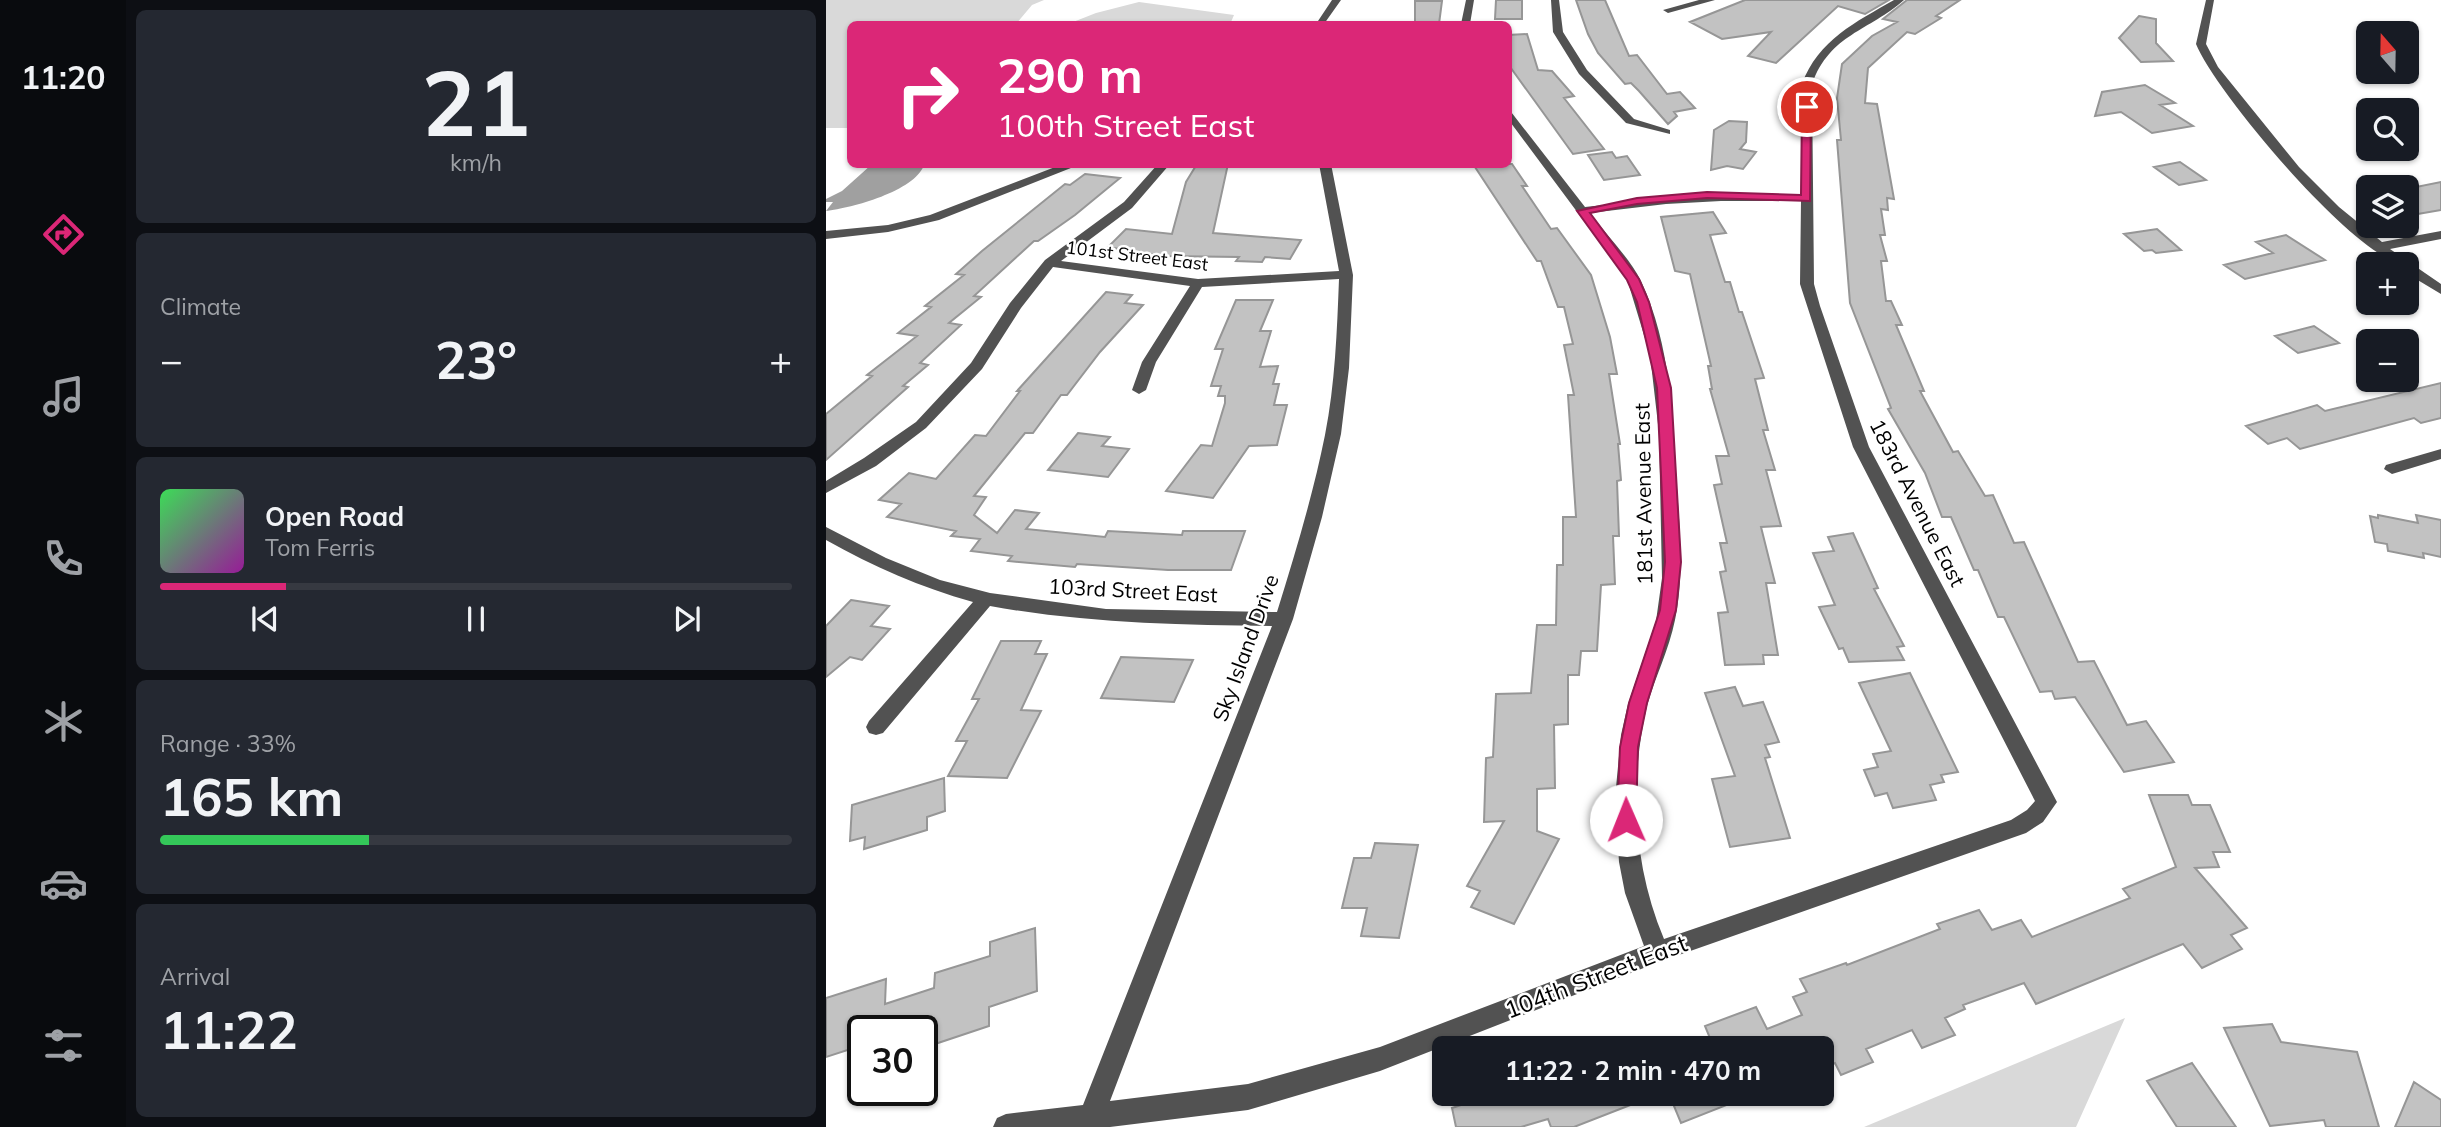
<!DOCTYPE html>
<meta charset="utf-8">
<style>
:root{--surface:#171b24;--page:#242831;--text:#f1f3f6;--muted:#9ea1a6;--line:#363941;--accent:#db2777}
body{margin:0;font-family:Mulish,sans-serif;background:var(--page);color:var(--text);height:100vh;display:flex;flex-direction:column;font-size:26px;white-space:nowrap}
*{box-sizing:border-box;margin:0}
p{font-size:23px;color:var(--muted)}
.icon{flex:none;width:38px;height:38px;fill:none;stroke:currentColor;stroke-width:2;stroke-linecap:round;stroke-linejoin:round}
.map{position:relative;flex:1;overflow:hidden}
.side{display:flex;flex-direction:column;gap:10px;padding:10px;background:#0d0f14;width:700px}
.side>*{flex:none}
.guide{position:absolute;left:21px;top:21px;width:665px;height:147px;border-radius:10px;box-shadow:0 2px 5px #0004;background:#db2777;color:#fff;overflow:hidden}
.needle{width:46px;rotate:340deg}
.controls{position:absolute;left:1530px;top:21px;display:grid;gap:14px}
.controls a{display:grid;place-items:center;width:63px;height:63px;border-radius:10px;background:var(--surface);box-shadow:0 2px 5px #0004;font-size:35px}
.speed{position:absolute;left:21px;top:1015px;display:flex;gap:14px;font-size:35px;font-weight:700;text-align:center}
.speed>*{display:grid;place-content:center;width:91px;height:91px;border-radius:50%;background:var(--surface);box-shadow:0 2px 5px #0004;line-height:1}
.speed .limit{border:4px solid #111;border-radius:10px;background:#fff;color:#111}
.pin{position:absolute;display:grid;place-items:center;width:60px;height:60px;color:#fff;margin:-30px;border:4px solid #fff;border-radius:50%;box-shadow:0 2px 7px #0007}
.me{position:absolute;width:77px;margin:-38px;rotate:359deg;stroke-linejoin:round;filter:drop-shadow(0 0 5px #0008)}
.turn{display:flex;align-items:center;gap:24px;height:147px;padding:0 35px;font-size:32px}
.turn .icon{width:91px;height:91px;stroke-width:2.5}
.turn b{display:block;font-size:49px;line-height:60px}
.big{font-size:52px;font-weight:700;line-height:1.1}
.side .tile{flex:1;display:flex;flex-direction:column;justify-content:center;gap:10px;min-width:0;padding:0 24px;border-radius:10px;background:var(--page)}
.side .dial{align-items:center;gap:0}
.dial b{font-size:91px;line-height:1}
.song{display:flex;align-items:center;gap:21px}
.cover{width:84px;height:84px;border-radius:10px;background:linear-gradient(135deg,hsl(130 70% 55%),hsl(300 70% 35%))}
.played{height:7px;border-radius:4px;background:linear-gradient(90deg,var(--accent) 20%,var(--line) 20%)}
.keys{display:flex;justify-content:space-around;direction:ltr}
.heat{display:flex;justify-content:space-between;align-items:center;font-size:38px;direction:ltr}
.charge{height:10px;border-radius:5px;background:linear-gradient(90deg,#34c759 33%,var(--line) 0)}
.trip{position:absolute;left:606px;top:1036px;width:402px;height:70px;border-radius:10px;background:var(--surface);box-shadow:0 2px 5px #0004;font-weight:700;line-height:70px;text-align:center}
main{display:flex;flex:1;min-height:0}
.menu{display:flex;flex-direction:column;width:126px;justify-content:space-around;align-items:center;background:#090b0e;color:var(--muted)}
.menu .icon{width:49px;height:49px}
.menu .selected{color:var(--accent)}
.menu b{font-size:32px;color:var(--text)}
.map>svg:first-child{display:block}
</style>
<main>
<nav class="menu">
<b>11:20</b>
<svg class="icon selected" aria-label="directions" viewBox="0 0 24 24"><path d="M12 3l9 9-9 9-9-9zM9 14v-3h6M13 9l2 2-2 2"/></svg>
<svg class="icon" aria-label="music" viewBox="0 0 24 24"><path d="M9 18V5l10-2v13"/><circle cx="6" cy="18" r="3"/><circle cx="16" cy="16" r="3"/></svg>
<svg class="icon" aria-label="phone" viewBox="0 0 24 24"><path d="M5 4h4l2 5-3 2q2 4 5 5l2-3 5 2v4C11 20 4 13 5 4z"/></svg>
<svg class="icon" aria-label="climate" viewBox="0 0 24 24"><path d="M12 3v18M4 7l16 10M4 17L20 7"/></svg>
<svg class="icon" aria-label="car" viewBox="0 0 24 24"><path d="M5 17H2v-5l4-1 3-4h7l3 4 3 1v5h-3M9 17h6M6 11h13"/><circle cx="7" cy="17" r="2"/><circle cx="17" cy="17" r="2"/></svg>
<svg class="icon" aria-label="filters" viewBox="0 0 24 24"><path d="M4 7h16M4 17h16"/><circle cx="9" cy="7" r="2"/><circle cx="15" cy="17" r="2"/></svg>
</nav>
<section class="side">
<div class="tile dial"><b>21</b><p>km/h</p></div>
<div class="tile"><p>Climate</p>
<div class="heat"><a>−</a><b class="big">23°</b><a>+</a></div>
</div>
<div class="tile">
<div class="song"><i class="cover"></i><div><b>Open Road</b><p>Tom Ferris</p></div></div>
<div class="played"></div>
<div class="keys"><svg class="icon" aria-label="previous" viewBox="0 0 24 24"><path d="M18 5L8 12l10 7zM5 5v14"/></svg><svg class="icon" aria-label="pause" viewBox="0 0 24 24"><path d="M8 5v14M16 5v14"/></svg><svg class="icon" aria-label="next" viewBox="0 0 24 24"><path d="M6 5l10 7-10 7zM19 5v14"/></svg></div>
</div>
<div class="tile"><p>Range · 33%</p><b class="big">165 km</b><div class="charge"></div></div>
<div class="tile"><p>Arrival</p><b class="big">11:22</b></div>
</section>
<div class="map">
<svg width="1615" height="1127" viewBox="0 0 1615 1127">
<rect width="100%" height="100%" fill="#fff"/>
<path fill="#d9d9d9" d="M 0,0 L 218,0 L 206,5 L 190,24 L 24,24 L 24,128 L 0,128 Z
M 313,2 L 408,15 L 405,22 L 242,24 L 270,13 Z
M 1299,1018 L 1250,1127 L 1038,1127 Z"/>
<path fill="#a0a0a0" d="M 45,165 L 98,165 C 89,191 26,208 0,211 L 7,202 L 0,202 L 0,199 L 16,191 Z"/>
<path fill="#c2c2c2" stroke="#969696" stroke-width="2" d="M 670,0 L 696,0 L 696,19 L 669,19 Z
M 750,0 L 779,0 L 803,56 L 811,55 L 841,94 L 854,92 L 869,108 L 848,112 L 851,116 L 842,124 L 813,91 L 805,83 L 799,84 L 772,53 L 762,34 Z
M 919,0 L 1063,0 L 1039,14 L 1012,6 L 950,63 L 922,56 L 945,32 L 896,39 L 864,22 Z
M 1081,0 L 1134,0 L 1110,16 L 1115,18 L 1089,34 L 1081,32 L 1042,68 L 1039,103 L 1051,104 L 1068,199 L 1061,198 L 1062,210 L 1055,209 L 1059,235 L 1054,235 L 1061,261 L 1055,261 L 1060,301 L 1065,301 L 1076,325 L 1070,325 L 1098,391 L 1094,391 L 1127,452 L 1132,451 L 1159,496 L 1167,495 L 1188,543 L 1198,542 L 1252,662 L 1268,661 L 1301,725 L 1320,721 L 1348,762 L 1298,772 L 1249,697 L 1229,699 L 1226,691 L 1214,692 L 1178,617 L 1172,617 L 1152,570 L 1148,570 L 1125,517 L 1116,517 L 1099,473 L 1062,409 L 1065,408 L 1024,303 L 1011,140 L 1015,140 L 1011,98 L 1016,64 L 1046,36 L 1071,22 L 1057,19 Z
M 589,1 L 616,1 L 613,24 L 589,24 Z
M 1313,16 L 1330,19 L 1330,43 L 1347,61 L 1315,62 L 1293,38 Z
M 701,34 L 712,70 L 726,71 L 748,96 L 738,98 L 778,149 L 747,154 L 682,64 L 682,35 Z
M 1319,85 L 1349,103 L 1334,105 L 1367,126 L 1326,133 L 1295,112 L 1269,116 L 1276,92 Z
M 903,121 L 921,122 L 920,142 L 914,149 L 930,152 L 917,169 L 901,166 L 885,170 L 888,130 Z
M 786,152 L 790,158 L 801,156 L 814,175 L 778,180 L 762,155 Z
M 1354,162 L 1380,180 L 1353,185 L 1328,167 Z
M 371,164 L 402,164 L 387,233 L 475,240 L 464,259 L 439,257 L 436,262 L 410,261 L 413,257 L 336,256 L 282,247 L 300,229 L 346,234 L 360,182 Z
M 647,164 L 686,164 L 701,186 L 696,186 L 725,229 L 731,228 L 765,275 L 784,337 L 791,374 L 783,374 L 794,444 L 792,444 L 795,480 L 791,481 L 793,536 L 787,536 L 789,584 L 775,585 L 771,651 L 755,651 L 753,675 L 742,675 L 742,724 L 728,725 L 729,788 L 711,789 L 711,831 L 733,839 L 688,924 L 645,907 L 654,891 L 641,886 L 678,821 L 658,822 L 660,758 L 667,757 L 670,694 L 705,693 L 711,625 L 730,625 L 731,565 L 737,565 L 737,517 L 750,517 L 742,395 L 748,395 L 738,345 L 747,344 L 738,307 L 732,307 L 715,261 L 711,261 Z
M 259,174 L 294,178 L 249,215 L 212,241 L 208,241 L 148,296 L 155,297 L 123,323 L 135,325 L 94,363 L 102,365 L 77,386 L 82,387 L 0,460 L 0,414 L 46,376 L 41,375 L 91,336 L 72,333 L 105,307 L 99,306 L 138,275 L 130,274 L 156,251 L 239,184 L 244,185 Z
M 1615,182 L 1615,210 L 1580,216 L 1580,189 Z
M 887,212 L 900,233 L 884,235 L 899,282 L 904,282 L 913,312 L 916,312 L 938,378 L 929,379 L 942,430 L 937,430 L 949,470 L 940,470 L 955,526 L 935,527 L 949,583 L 940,583 L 952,655 L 937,655 L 938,664 L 899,665 L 892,613 L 902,612 L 894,572 L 900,571 L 894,543 L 901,543 L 888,485 L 896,484 L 890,456 L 903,456 L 884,389 L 886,389 L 882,366 L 885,366 L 864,274 L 849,271 L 835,217 Z
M 1331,229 L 1355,250 L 1330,253 L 1326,250 L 1318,251 L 1298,234 Z
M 1460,235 L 1499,260 L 1419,279 L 1398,265 L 1447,253 L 1430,242 Z
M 280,292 L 306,295 L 299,303 L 317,305 L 274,352 L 241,395 L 235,395 L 207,433 L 199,433 L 148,496 L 160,497 L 148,515 L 171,533 L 189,510 L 213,513 L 200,529 L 279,537 L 282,531 L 356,535 L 357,531 L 419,531 L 405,570 L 342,570 L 251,564 L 249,567 L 182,561 L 186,556 L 145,551 L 154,539 L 125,536 L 130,531 L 61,517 L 75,504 L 53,500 L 83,473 L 110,479 L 149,435 L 160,436 L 194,391 L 191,391 Z
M 410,300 L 447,300 L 434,331 L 445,331 L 434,367 L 452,366 L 447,384 L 453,384 L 448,405 L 461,405 L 451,445 L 423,446 L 387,498 L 340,491 L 375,445 L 386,446 L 399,403 L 399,396 L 392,396 L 395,386 L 385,386 L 397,349 L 389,349 Z
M 1488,326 L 1513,343 L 1472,353 L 1449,336 Z
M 1615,383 L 1615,418 L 1595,423 L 1588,418 L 1474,449 L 1461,438 L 1442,444 L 1420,426 L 1491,405 L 1499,411 Z
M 252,433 L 284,437 L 276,446 L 303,449 L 282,477 L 222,470 Z
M 1552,515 L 1592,523 L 1590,515 L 1615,520 L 1615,557 L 1597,553 L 1598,558 L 1562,551 L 1561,544 L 1549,542 L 1544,516 L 1552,518 Z
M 1027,533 L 1052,588 L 1048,589 L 1078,646 L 1071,647 L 1078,660 L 1023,662 L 1017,648 L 1013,649 L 993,607 L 1009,605 L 987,553 L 1008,551 L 1002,537 Z
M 25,600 L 63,606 L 45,626 L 64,629 L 36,660 L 24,657 L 0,677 L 0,626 Z
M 175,641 L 215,641 L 209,654 L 221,654 L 195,710 L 215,711 L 181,778 L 122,776 L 141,741 L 130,741 L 153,699 L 146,699 Z
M 295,657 L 367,660 L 348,702 L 275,698 Z
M 1084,673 L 1132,772 L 1115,775 L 1118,782 L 1104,785 L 1110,800 L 1067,808 L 1061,793 L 1049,796 L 1038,770 L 1052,767 L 1047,754 L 1065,751 L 1033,683 Z
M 909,687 L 917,706 L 937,702 L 953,742 L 939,745 L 944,757 L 939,758 L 964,838 L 904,847 L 886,779 L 909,776 L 879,693 Z
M 118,778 L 119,811 L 101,817 L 101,830 L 38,849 L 39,837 L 24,841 L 26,805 Z
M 1323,795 L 1362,795 L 1366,805 L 1384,805 L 1404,852 L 1387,852 L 1393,867 L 1369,868 L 1421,928 L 1405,935 L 1416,949 L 1376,968 L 1357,944 L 1210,1004 L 1198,983 L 1137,1005 L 1139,1009 L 1119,1018 L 1129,1035 L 1096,1048 L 1086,1030 L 1040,1049 L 1047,1062 L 1015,1075 L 1009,1063 L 996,1068 L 996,1048 L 888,1048 L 879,1026 L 930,1007 L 941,1029 L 976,1015 L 967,997 L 981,992 L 974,979 L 1020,963 L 1021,965 L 1114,929 L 1111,924 L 1153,910 L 1166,930 L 1195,920 L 1206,937 L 1304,898 L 1297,889 L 1350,867 Z
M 549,843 L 592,845 L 573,938 L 535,936 L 541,908 L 516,908 L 528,858 L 545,858 Z
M 209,928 L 211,991 L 163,1007 L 163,1026 L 106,1045 L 107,1022 L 81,1031 L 37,1031 L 37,1045 L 0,1057 L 0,998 L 60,979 L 59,1004 L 108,988 L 109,973 L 164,956 L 164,942 Z
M 1446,1024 L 1455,1042 L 1531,1052 L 1553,1127 L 1500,1127 L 1498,1120 L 1444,1126 L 1398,1028 Z
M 1366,1063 L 1410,1127 L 1351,1127 L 1321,1081 Z
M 1588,1082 L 1615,1100 L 1615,1127 L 1569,1127 Z
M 668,1094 L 830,1094 L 830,1095 L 748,1127 L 725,1127 L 722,1119 L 695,1127 L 630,1127 L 626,1108 Z
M 843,1094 L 925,1094 L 926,1095 L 855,1123 Z"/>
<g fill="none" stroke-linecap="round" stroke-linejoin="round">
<path fill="#525252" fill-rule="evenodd" d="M 506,0 L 515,0 L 498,24 L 490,24 Z
M 640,0 L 648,0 L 644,24 L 635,24 Z
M 725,0 L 733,0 L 737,32 L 761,70 L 808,119 L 844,130 L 844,134 L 800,123 L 753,74 L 727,32 Z
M 873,0 L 889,0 L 842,13 L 837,10 Z
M 1068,0 L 1078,0 C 1043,31 1004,34 986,84 L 988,284 L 994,306 L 1043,447 L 1231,802 L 1217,822 L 1200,833 L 833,962 L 554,1071 L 422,1110 L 284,1127 L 167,1127 L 171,1118 L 180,1114 L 257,1105 L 446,626 C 351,625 258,623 164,606 L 57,733 L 50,735 L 43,733 L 40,727 L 43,721 L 147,602 C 94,587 48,567 0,540 L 0,527 L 60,558 L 114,580 L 164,593 L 280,609 L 451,612 C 469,554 487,495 499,435 C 509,384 511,331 513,279 L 376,287 L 330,362 L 320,390 L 313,394 L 306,390 L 316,362 L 364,286 L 227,267 L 195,308 L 156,369 L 100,428 L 50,466 L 0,493 L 0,481 L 38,458 L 90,422 L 145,363 L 184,303 L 219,260 L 298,202 L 332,164 L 344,164 L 306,208 L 235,261 L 372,279 L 513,271 L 493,164 L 505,164 L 527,275 L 523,368 L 515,434 L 496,517 L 467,619 L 284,1101 L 422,1084 L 554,1047 L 818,946 L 799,893 L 793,862 L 789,798 L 795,735 L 802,704 L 830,621 L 836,578 L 833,433 L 824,355 L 801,279 L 682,119 L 682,108 L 759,207 L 868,195 L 975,194 L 976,84 C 992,40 1030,22 1068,0 ZM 895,201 L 975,201 L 974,284 L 1027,447 L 1209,801 L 1201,810 L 1185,820 L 838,939 C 807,865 803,783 821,706 C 829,677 843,650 849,620 C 858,577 854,532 851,488 C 847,419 845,345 815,281 C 803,257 780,235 764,213 L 840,204 Z
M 1380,0 L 1388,0 L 1380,44 L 1392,67 L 1473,167 L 1513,207 L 1556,242 L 1615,231 L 1615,239 L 1564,249 L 1615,284 L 1615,294 L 1580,273 L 1580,264 C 1533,264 1388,90 1370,44 Z
M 237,164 L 255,164 L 113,220 L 62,232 L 0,239 L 0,231 L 62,225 L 104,215 Z
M 1615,449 L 1615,459 L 1566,474 L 1558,469 L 1560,465 Z"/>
</g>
<path fill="#db2777" stroke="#8e194d" stroke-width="2" d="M 981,104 L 985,107 L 984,201 L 881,198 L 811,204 L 764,213 L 813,279 L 823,302 L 845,388 L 855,562 L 850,610 L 821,703 L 812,747 L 810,820 L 807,826 L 793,826 L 791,820 L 794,747 L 803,703 L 834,610 L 839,562 L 831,388 L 811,302 L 801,280 L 751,211 L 811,198 L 881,192 L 975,195 L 976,107 Z"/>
<g text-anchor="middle" stroke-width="5" stroke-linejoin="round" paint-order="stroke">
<g font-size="18" fill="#000" stroke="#fff">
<text transform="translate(311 256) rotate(7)" y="6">101st Street East</text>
</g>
<g font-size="21" fill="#000" stroke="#fff">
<text transform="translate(818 494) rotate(-91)" y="7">181st Avenue East</text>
<text transform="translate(1091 503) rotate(63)" y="7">183rd Avenue East</text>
<text transform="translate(307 591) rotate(3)" y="7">103rd Street East</text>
<text transform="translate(420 648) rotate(-70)" y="7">Sky Island Drive</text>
</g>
<g font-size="24" fill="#000" stroke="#fff">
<text transform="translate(770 977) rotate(-21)" y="8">104th Street East</text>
</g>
</g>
</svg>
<div class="controls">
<a><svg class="needle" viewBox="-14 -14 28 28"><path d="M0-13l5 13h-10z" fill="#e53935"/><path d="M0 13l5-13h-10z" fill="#9ea1a6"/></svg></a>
<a><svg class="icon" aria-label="search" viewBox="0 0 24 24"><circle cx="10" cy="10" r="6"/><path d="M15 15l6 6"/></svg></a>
<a><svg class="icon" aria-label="layers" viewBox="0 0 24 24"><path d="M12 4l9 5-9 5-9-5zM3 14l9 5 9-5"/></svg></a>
<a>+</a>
<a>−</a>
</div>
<div class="speed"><div class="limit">30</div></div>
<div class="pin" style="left:981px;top:107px;background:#d93025"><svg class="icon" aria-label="arrive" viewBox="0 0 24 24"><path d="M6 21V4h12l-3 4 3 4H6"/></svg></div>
<svg class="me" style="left:800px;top:820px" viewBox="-20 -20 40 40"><circle r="19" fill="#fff"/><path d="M0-13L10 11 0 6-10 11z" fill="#db2777"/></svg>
<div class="trip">11:22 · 2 min · 470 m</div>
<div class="guide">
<div class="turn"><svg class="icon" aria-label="right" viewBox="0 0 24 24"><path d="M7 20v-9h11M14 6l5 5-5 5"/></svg><div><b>290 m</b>100th Street East</div></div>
</div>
</div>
</main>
